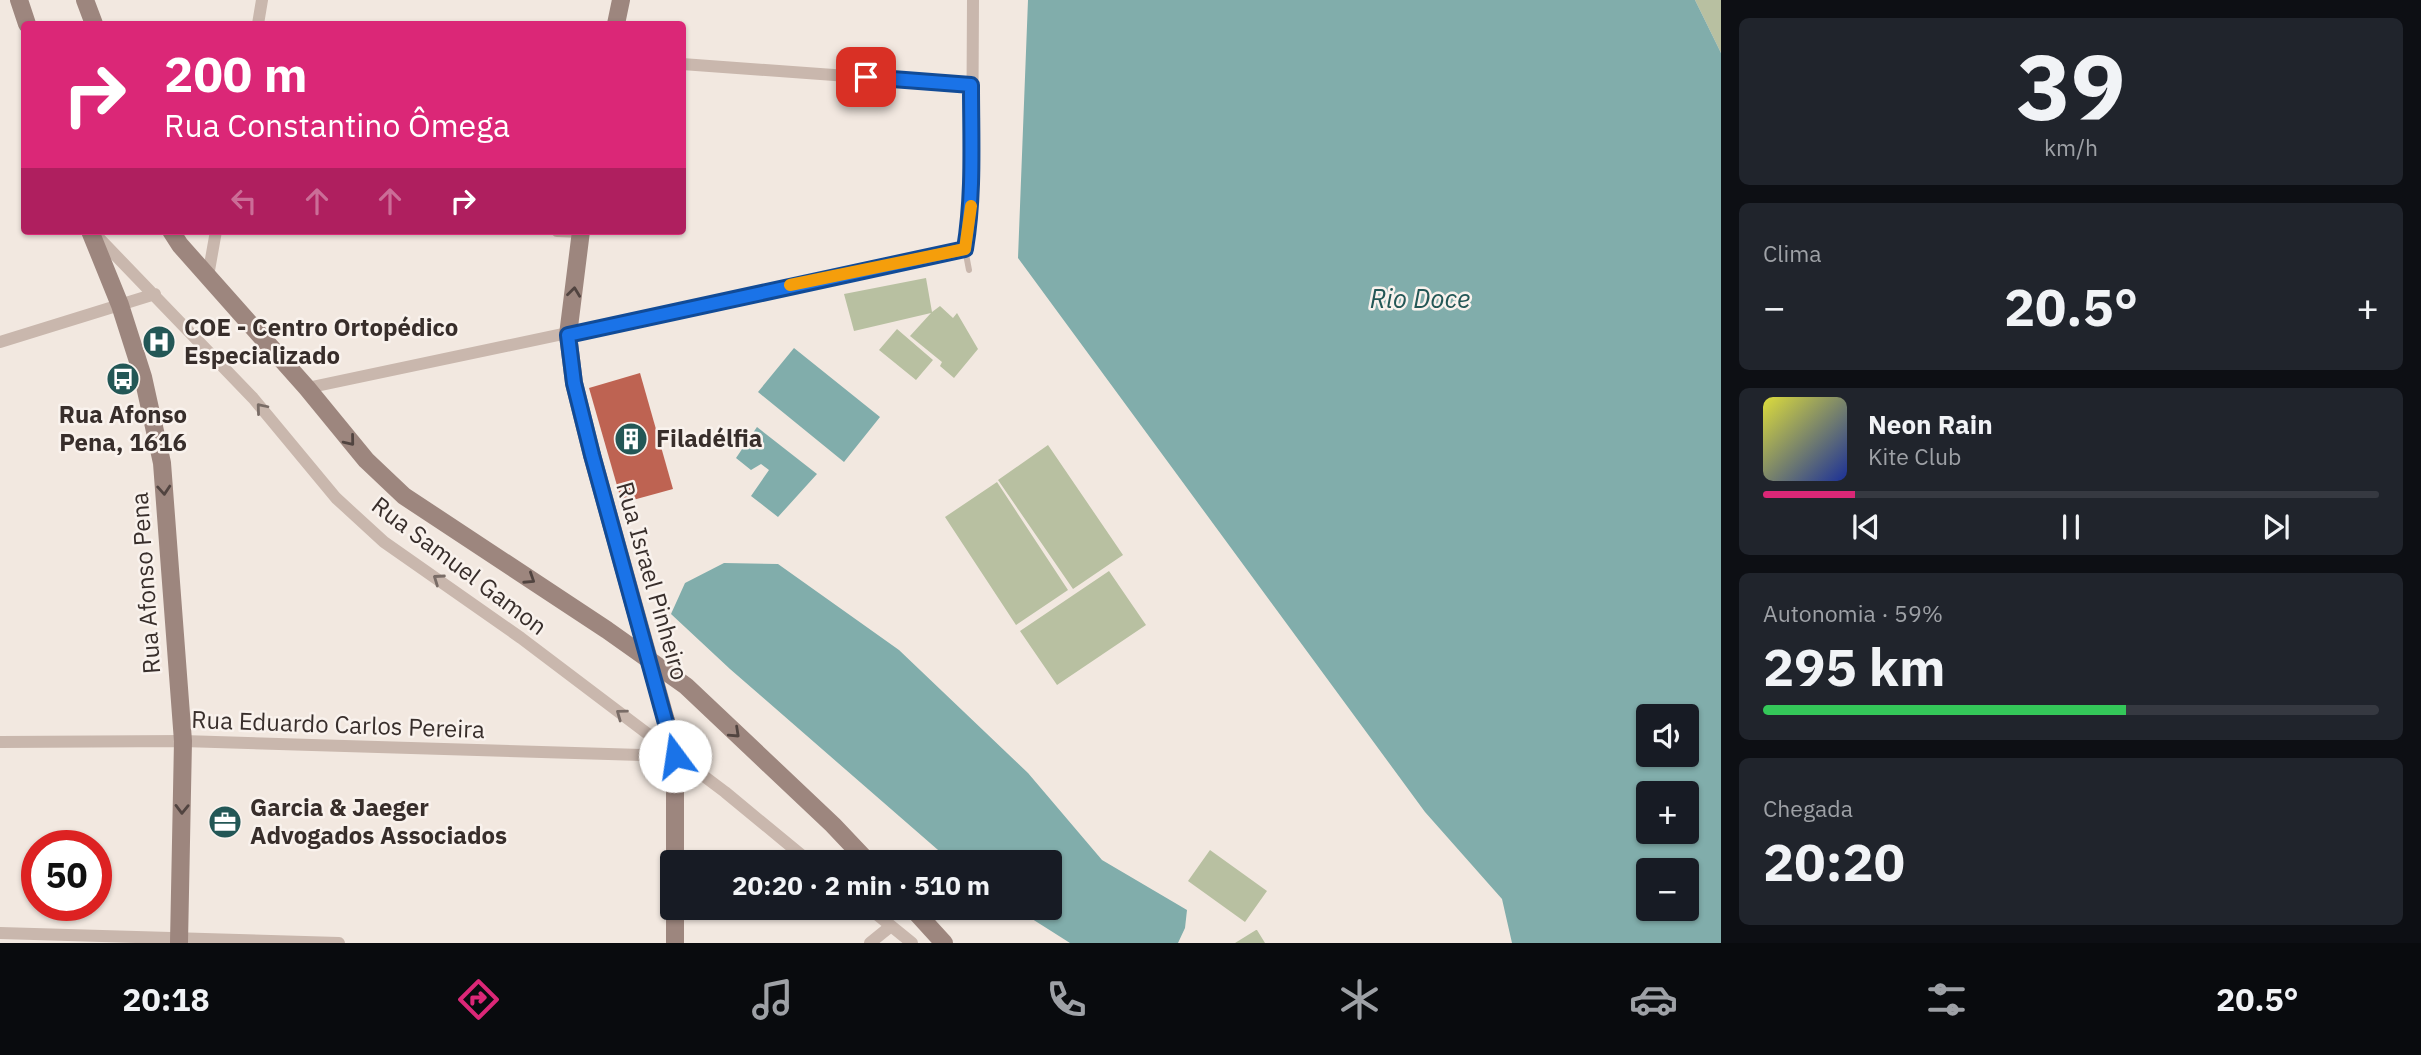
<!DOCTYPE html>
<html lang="pt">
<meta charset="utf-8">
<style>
:root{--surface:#171b24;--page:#20242c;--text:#f1f3f6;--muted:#9ea1a6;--line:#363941;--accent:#db2777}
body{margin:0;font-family:"IBM Plex Sans",sans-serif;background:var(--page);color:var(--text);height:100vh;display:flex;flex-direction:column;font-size:26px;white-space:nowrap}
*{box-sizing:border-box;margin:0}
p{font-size:23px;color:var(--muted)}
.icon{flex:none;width:38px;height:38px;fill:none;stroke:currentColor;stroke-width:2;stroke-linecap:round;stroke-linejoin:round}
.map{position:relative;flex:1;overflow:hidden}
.details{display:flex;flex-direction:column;gap:18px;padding:18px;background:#0d0f14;width:700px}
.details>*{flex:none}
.guide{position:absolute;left:21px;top:21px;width:665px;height:214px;border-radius:7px;box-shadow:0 2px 5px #0004;background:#db2777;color:#fff;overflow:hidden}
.buttons{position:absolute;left:1636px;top:704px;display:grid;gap:14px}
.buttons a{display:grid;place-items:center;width:63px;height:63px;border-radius:7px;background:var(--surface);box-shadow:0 2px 5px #0004;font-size:35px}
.speed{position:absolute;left:21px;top:830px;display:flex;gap:14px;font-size:35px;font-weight:700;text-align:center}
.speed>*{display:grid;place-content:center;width:91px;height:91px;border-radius:50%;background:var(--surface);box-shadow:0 2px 5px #0004;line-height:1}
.speed .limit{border:10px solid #d22;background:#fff;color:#111}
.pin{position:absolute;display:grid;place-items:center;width:60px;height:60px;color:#fff;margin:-30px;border-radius:14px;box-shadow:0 4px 10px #0006}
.me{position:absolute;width:77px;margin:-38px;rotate:346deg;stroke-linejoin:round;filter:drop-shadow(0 0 5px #0008)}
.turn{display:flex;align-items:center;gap:24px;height:147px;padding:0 28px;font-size:32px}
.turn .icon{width:91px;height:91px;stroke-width:2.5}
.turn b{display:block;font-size:49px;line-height:60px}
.lanes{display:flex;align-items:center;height:66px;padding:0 28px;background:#0003;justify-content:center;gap:35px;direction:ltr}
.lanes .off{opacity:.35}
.big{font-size:52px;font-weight:700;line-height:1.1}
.details .tile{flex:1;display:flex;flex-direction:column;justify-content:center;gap:10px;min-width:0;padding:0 24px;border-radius:10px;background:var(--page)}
.details .dial{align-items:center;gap:0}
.dial b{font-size:91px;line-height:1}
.song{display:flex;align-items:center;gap:21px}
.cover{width:84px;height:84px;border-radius:10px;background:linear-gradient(135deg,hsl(60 70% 55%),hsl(230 70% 35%))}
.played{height:7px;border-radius:4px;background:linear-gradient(90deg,var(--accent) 15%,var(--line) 15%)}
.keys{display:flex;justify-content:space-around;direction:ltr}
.heat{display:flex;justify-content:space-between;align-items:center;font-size:38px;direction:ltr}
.charge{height:10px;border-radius:5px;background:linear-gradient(90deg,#34c759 59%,var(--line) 0)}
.trip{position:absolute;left:660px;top:850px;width:402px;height:70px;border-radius:7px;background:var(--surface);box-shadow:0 2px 5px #0004;font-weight:700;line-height:70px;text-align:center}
.tab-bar{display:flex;height:112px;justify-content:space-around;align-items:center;background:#090b0e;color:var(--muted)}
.tab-bar .icon{width:49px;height:49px}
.tab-bar .active{color:var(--accent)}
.tab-bar b{font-size:32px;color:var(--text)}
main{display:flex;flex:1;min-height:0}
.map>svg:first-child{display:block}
</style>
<main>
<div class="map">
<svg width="1721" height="943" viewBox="0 0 1721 943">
<rect width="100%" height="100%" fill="#f2e8e0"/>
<path fill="#b8c0a1" d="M 1695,0 L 1721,0 L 1721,53 Z
M 926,278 L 932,312 L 940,306 L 953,318 L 957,313 L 978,349 L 954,378 L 940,366 L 942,362 L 910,336 L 931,313 L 854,331 L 844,294 Z
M 897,329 L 933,360 L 916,380 L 879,350 Z
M 1048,445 L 1123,555 L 1073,589 L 998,480 Z
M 997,482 L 1068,590 L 1016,625 L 945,517 Z
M 1109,571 L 1146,625 L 1057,685 L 1020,631 Z
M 1210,850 L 1267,891 L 1245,922 L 1188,881 Z
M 1257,930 L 1265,943 L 1235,943 L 1256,930 Z"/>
<path fill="#81adab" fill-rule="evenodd" d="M 1028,0 L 1695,0 L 1721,53 L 1721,943 L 1512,943 L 1502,899 L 1425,812 L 1018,258 ZM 1648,716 L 1687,716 L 1687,754 L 1648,754 ZM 1648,793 L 1687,793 L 1687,831 L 1648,831 ZM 1648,870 L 1687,870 L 1687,908 L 1648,908 Z
M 794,348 L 880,417 L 844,462 L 758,392 Z
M 757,427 L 817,474 L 778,517 L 751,496 L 769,470 L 761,464 L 751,470 L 736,458 Z
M 724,563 L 778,564 L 899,650 L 1028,773 L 1102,860 L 1187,910 L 1185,928 L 1178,943 L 1070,943 L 1015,908 L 1050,908 L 1050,863 L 953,863 L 730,669 L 671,614 L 685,583 Z"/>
<path fill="#be6352" d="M 640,373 L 673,489 L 622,503 L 589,388 Z"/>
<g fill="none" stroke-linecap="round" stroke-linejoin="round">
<path stroke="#c9b7ad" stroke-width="6" d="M 965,249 L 969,270"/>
<path stroke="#c9b7ad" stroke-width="12" d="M 258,24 L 262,0
M 682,64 L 971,85
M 557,231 L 581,232
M 95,234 L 253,398 L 336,498 L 384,542 L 521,638 L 636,725 L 725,792 L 811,863
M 208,276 L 216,231
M 0,342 L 155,294
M 307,388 L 965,249 L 971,217 L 972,188 L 973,0
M 0,742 L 183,741 L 675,756
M 869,908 L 912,943
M 0,933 L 339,943
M 870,943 L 891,926"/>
<path stroke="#9d867e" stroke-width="18" d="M 19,0 L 27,24
M 85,0 L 94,24
M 616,24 L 621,0
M 90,231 L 120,305 L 143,377 L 162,463 L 183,741 L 179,943
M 171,231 L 180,245 L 307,388 L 366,460 L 404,496 L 607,630 L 686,686 L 833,825 L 869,863
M 581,231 L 568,335 L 574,383 L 592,455
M 666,721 L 675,756 L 675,863
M 675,908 L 675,943
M 912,908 L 944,943"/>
<path stroke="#9d867e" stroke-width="18" d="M 592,455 L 666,721"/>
</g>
<defs><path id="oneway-chevron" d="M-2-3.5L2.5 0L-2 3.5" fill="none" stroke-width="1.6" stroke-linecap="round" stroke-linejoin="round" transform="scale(1.75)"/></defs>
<g stroke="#514440">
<use href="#oneway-chevron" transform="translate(574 292) rotate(-83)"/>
<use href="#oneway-chevron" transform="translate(350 441) rotate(51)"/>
<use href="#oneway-chevron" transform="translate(164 490) rotate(86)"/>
<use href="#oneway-chevron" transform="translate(530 579) rotate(33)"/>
<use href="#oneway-chevron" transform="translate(735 733) rotate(43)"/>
<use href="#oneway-chevron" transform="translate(182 809) rotate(91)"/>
</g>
<g stroke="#796c66">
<use href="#oneway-chevron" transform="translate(261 408) rotate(-130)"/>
<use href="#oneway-chevron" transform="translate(438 579) rotate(-145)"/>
<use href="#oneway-chevron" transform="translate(621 714) rotate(-144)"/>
</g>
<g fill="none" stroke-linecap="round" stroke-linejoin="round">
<defs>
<path id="route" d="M 675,756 L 592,455 L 574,383 L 568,335 L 965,249 C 974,195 971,140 971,85 L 866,77"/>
</defs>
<use href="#route" stroke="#114b97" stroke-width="18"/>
<use href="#route" stroke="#1a73e8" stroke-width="12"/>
<path stroke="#f59e0b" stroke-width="12" d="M 790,285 L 965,249 L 971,206"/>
</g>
<defs>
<symbol id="hospital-disc" viewBox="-11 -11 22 22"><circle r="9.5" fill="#235756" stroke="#f9f2ed"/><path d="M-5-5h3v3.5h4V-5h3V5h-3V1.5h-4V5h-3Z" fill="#fff"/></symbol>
<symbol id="bus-disc" viewBox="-11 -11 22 22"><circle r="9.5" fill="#235756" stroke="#f9f2ed"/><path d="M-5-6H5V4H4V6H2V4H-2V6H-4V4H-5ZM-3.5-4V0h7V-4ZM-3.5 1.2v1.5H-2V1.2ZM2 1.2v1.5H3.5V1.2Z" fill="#fff"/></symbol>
<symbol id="building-disc" viewBox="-11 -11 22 22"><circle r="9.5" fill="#235756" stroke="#f9f2ed"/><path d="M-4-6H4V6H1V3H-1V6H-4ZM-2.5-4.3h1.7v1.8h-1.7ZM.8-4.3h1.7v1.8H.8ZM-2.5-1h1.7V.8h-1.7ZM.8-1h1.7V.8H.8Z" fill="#fff"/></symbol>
<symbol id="office-disc" viewBox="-11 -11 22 22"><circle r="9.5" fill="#235756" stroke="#f9f2ed"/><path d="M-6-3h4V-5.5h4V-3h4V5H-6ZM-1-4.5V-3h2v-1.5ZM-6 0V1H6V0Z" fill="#fff"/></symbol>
</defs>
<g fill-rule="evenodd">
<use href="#hospital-disc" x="140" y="323" width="38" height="38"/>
<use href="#bus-disc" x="104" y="360" width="38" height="38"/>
<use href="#building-disc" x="612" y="420" width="38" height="38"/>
<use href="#office-disc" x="206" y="803" width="38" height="38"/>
</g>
<g text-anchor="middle" stroke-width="5" stroke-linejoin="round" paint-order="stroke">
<g font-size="24" font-weight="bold" fill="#382e2b" stroke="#f9f2ed" text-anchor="start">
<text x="184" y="336">COE - Centro Ortopédico<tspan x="184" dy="28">Especializado</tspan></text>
<text x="123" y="423" text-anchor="middle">Rua Afonso<tspan x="123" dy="28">Pena, 1616</tspan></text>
<text x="656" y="447">Filadélfia</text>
<text x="250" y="816">Garcia &amp; Jaeger<tspan x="250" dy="28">Advogados Associados</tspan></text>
</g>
<g font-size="24" fill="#382e2b" stroke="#f9f2ed">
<text transform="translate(459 566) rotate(37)" y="8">Rua Samuel Gamon</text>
<text transform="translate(652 581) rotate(74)" y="8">Rua Israel Pinheiro</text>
<text transform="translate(146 583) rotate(-94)" y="8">Rua Afonso Pena</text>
<text transform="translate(338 725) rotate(2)" y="8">Rua Eduardo Carlos Pereira</text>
</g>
<g font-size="26" font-style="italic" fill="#235756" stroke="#f9f2ed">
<text x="1420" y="308">Rio Doce</text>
</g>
</g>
</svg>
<div class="buttons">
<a><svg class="icon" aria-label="sound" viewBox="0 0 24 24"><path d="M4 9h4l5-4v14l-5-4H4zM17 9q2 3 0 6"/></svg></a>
<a>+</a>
<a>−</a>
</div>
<div class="speed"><div class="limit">50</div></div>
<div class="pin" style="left:866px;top:77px;background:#d93025"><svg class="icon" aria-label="arrive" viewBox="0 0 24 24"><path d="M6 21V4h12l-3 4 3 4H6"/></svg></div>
<svg class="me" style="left:675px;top:756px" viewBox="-20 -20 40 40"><circle r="19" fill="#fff"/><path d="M0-13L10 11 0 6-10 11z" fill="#1a73e8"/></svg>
<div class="trip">20:20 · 2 min · 510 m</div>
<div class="guide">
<div class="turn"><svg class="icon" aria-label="right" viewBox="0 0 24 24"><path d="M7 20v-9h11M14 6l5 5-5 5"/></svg><div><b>200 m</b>Rua Constantino Ômega</div></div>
<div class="lanes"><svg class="icon off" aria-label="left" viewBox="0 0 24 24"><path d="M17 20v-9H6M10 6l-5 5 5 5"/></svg><svg class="icon off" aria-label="ahead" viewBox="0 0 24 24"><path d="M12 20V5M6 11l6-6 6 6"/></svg><svg class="icon off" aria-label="ahead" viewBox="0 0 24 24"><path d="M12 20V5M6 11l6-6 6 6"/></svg><svg class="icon" aria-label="right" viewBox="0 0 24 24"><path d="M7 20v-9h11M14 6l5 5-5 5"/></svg></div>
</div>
</div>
<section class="details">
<div class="tile dial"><b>39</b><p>km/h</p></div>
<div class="tile"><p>Clima</p>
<div class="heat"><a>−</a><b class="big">20.5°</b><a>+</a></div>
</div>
<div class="tile">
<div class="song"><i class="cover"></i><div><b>Neon Rain</b><p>Kite Club</p></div></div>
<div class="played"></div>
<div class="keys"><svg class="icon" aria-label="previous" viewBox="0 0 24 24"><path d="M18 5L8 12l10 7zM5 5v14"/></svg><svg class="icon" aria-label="pause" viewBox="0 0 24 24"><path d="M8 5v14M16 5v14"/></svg><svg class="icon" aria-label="next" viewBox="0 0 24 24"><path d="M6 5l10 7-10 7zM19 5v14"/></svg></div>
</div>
<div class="tile"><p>Autonomia · 59%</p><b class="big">295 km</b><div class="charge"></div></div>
<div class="tile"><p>Chegada</p><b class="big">20:20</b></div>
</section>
</main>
<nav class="tab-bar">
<b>20:18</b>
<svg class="icon active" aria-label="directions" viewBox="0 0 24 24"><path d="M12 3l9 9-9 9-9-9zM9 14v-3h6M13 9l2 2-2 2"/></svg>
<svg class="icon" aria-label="music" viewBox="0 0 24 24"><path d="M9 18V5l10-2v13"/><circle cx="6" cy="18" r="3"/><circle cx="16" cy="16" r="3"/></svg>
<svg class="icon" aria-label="phone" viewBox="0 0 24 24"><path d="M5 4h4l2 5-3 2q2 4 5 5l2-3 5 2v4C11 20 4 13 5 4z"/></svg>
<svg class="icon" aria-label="climate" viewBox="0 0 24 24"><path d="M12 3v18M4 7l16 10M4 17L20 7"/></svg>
<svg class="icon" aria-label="car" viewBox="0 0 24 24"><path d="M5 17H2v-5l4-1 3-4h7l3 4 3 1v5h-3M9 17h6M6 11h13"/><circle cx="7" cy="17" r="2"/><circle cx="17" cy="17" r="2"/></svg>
<svg class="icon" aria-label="filters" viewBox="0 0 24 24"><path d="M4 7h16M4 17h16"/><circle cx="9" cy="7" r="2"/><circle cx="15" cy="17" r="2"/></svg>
<b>20.5°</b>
</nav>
